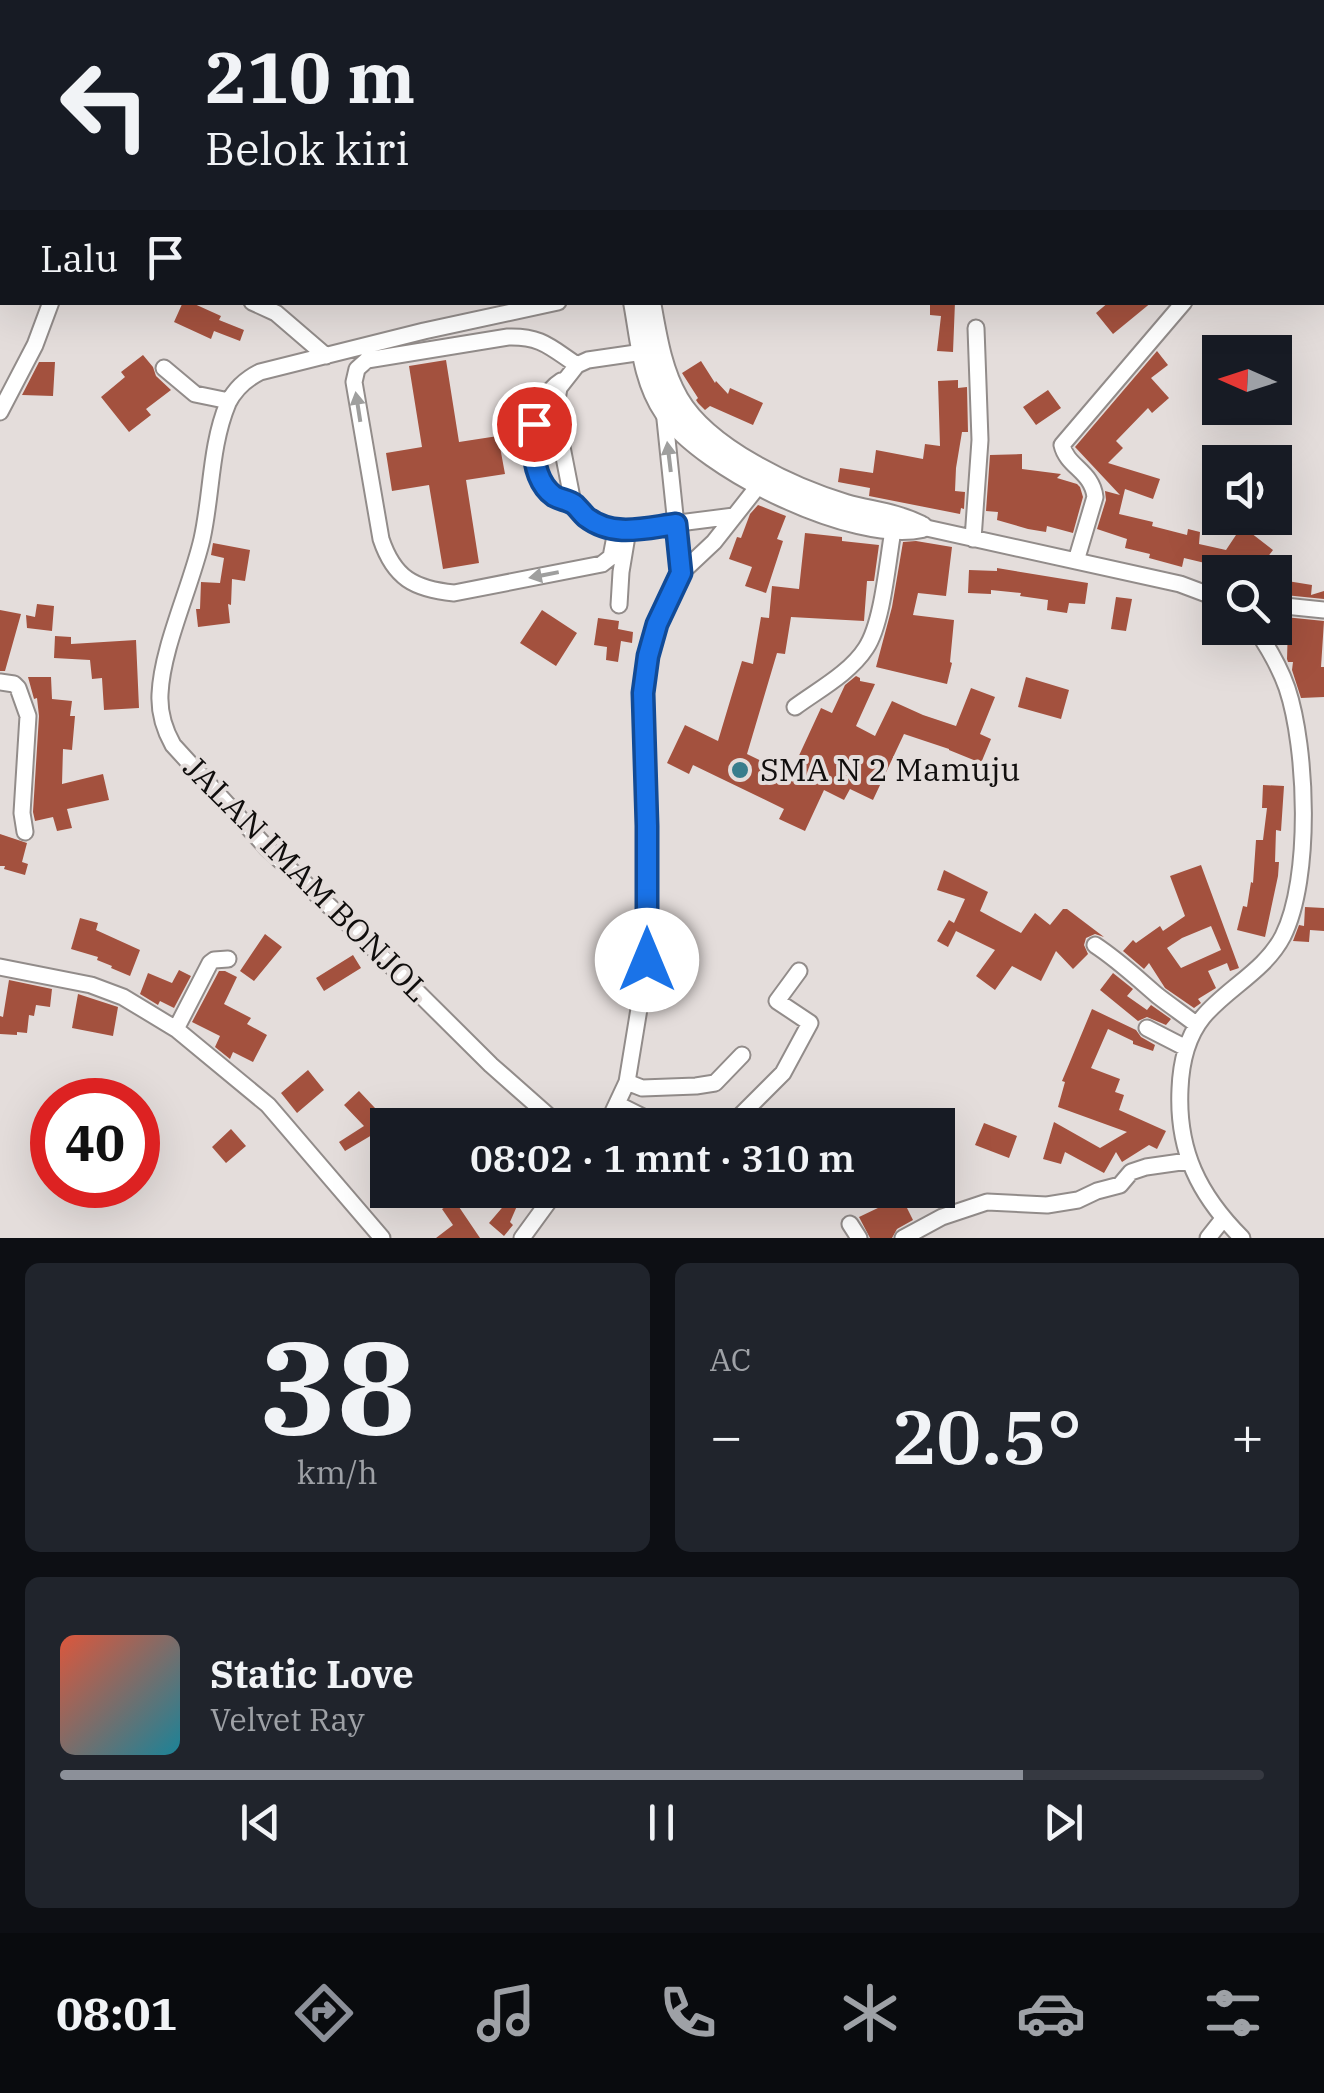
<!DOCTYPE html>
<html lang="id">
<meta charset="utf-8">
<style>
:root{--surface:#171b24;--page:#20242c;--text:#f1f3f6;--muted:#9ea1a6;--line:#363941;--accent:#8c9099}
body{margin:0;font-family:"IBM Plex Serif",serif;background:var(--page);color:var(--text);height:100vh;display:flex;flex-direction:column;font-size:38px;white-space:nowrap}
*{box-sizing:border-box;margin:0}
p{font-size:32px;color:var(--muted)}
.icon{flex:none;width:55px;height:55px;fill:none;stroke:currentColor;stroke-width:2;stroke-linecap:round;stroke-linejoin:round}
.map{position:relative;height:1238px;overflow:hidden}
.details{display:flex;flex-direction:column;gap:25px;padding:25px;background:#0d0f14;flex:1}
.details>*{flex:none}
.top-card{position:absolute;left:0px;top:0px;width:1325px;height:305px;box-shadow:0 10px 40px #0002;background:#171b24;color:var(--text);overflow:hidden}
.needle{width:65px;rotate:273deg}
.tools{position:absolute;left:1202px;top:335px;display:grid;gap:20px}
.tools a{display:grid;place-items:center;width:90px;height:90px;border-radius:0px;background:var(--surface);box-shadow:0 10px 40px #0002;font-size:50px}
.speed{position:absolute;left:30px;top:1078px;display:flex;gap:20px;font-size:50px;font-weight:700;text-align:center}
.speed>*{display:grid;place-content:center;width:130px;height:130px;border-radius:50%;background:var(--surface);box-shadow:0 10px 40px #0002;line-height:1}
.speed .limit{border:15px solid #d22;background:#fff;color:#111}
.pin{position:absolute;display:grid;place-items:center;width:85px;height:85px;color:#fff;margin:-42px;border:5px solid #fff;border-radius:50%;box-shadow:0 2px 10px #0007}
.me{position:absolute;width:110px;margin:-55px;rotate:0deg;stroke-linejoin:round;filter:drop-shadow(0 0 8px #0008)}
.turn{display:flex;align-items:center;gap:35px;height:210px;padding:0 40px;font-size:45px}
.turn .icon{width:130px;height:130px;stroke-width:2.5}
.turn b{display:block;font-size:70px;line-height:85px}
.then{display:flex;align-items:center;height:95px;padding:0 40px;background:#0003;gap:20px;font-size:38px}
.big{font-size:75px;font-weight:600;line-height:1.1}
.details .widget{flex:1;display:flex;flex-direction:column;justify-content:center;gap:15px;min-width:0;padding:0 35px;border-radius:15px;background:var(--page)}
.details .dial{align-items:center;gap:0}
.dial b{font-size:130px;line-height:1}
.song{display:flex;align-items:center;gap:30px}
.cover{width:120px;height:120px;border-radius:15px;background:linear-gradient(135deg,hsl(10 70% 55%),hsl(190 70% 35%))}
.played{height:10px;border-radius:5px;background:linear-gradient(90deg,var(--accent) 80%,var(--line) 80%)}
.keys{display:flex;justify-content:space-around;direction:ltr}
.heat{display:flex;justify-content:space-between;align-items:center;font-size:55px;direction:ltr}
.details .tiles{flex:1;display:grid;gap:25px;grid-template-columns:1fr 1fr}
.widget:last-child{grid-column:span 2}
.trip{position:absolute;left:370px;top:1108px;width:585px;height:100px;border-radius:0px;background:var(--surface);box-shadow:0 10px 40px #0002;font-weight:600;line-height:100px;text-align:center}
.dock{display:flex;height:160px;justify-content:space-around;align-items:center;background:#090b0e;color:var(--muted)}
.dock .icon{width:70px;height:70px}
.dock .on{color:var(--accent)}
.dock b{font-size:45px;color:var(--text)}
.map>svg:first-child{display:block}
</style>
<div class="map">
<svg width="1324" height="1238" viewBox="0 0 1324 1238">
<rect width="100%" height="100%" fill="#e4dddb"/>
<path fill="#a3513e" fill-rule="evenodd" d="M 183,302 L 190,302 L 221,316 L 219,320 L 244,330 L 240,341 L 214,331 L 211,339 L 174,322 Z
M 930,302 L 955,302 L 953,352 L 937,351 L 941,316 L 930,315 Z
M 1109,302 L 1152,302 L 1113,334 L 1096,313 Z
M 1157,351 L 1168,365 L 1151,378 L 1169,398 L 1152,413 L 1148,408 L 1116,441 L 1123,448 L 1108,463 L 1160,479 L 1153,499 L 1125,489 L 1119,514 L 1153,522 L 1152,526 L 1187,535 L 1188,529 L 1200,532 L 1199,544 L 1226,550 L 1242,526 L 1273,550 L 1264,562 L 1267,565 L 1260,572 L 1219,572 L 1205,563 L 1184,558 L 1182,567 L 1149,558 L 1150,554 L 1125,548 L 1127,539 L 1097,529 L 1106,500 L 1105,491 L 1120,495 L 1075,447 Z
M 143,355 L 153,367 L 156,376 L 171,390 L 146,409 L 151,415 L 129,432 L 101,397 L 125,377 L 121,372 Z
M 446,360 L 459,442 L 498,436 L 505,474 L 466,480 L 479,563 L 443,569 L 429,485 L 392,491 L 386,453 L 422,447 L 409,366 Z
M 701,361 L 715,383 L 716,381 L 728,394 L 730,388 L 763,403 L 753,425 L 710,406 L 705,410 L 698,403 L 696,400 L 698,398 L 682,373 Z
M 39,362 L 55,362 L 53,396 L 22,395 Z
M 958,380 L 958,388 L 967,387 L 968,432 L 962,432 L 956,468 L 955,491 L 965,492 L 964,509 L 961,508 L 960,514 L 869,496 L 870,488 L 838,482 L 840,468 L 873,473 L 876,450 L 923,459 L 925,444 L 940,446 L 938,381 Z
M 1048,390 L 1061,408 L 1036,425 L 1023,407 Z
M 1022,454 L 1022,469 L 1061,474 L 1057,478 L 1077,484 L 1080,487 L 1083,497 L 1073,533 L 1047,526 L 1046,532 L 1028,529 L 997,520 L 998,512 L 986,511 L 990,455 Z
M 758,505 L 786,516 L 777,539 L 783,541 L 766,593 L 745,586 L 752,567 L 729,559 L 737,537 L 741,538 L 750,514 Z
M 805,533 L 842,537 L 842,541 L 879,545 L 874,581 L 867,581 L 864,621 L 791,617 L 785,654 L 777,653 L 747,754 L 790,775 L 821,708 L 832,713 L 845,685 L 856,676 L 860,678 L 860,681 L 875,684 L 856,726 L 875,736 L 892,701 L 923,715 L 956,726 L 971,688 L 995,697 L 980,734 L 991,739 L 981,763 L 949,750 L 949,749 L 904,734 L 873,800 L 850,789 L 844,800 L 824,790 L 805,831 L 779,819 L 784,809 L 693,765 L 689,774 L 667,763 L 685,725 L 718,741 L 742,661 L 753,664 L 761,617 L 769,618 L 772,586 L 799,589 Z
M 916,541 L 952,547 L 946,596 L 918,593 L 913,615 L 954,620 L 950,662 L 952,663 L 947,684 L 876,667 L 892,607 L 903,542 Z
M 213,543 L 250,550 L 245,581 L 232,579 L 231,605 L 228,604 L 230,623 L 198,627 L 196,609 L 200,609 L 201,582 L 220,583 L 224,558 L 211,555 Z
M 997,568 L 1088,583 L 1085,604 L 1069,603 L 1067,613 L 1047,610 L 1048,600 L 1020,596 L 1021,593 L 991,590 L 991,594 L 968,593 L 969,570 L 997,571 Z
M 1275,579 L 1312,585 L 1311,595 L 1324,591 L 1324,599 L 1275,594 Z
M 1116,597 L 1132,599 L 1126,631 L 1111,629 Z
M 37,604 L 54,606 L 52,631 L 27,628 L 26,615 L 35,617 Z
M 0,610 L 21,614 L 5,671 L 0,671 Z
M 542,610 L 577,633 L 556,666 L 520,643 Z
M 1275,616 L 1324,621 L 1321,667 L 1324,667 L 1324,697 L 1301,698 L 1292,670 L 1293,662 L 1288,662 L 1287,659 L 1288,625 L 1275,625 Z
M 598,618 L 619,621 L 618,629 L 633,632 L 632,643 L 621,641 L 618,662 L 606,660 L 607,647 L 594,645 Z
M 55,636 L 71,637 L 71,644 L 136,640 L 139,708 L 104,710 L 102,678 L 92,679 L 90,660 L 54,658 Z
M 28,677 L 51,677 L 52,699 L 72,701 L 70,716 L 75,716 L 72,750 L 63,749 L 62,784 L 103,774 L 109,800 L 67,809 L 72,828 L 57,831 L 53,817 L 35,821 L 33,812 L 39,716 L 37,698 L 34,699 Z
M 1026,677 L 1069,690 L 1061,719 L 1018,707 Z
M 1263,785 L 1284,786 L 1281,831 L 1276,830 L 1275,862 L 1279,862 L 1278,876 L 1265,937 L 1237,930 L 1243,906 L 1247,907 L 1251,882 L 1253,883 L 1256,840 L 1263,840 L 1267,808 L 1262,808 Z
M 0,834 L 27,843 L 22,862 L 28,864 L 25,875 L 4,869 L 5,866 L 0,866 Z
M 1201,865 L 1239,968 L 1230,971 L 1227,963 L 1208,971 L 1216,988 L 1198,999 L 1201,1003 L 1194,1008 L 1165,988 L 1149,963 L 1144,969 L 1123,951 L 1133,940 L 1136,943 L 1160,926 L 1163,931 L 1185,916 L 1170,876 ZM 1211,926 L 1221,950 L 1181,968 L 1167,948 L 1182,938 Z
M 944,870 L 988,892 L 980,911 L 1021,933 L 1035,913 L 1050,925 L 1063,909 L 1067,909 L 1104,937 L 1095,934 L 1086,938 L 1084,945 L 1088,954 L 1073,969 L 1056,951 L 1041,981 L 1012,966 L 995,990 L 976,976 L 995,950 L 956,931 L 948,947 L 937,941 L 949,920 L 954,923 L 965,899 L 937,890 Z
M 1305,907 L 1324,908 L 1324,931 L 1310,930 L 1309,942 L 1293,941 L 1299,925 L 1304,926 Z
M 80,918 L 98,923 L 96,930 L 140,950 L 130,976 L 111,968 L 112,966 L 97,960 L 98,957 L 71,949 Z
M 265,934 L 282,947 L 254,981 L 240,971 Z
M 353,955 L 361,968 L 324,991 L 316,978 Z
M 179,970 L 191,976 L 174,1008 L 160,1001 L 158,1005 L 140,994 L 148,973 L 172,983 Z
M 219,971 L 225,971 L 237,977 L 224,1004 L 251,1018 L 247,1024 L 267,1035 L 253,1062 L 233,1052 L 230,1059 L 215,1047 L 220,1036 L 192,1022 Z
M 1113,973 L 1133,989 L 1127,996 L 1147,1010 L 1151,1005 L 1171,1019 L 1166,1025 L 1147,1017 L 1138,1021 L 1100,990 Z
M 9,980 L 52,989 L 50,1007 L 36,1005 L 34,1016 L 29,1015 L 27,1033 L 17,1032 L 17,1035 L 0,1034 L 0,1016 L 3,1017 Z
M 78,994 L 118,1007 L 113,1036 L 72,1028 Z
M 1092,1009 L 1136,1030 L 1141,1037 L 1155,1045 L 1153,1051 L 1133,1044 L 1133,1041 L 1108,1029 L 1091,1068 L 1120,1079 L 1115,1092 L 1124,1095 L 1119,1110 L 1166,1131 L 1157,1149 L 1149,1145 L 1122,1162 L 1116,1152 L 1104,1173 L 1065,1152 L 1061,1164 L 1043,1159 L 1054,1122 L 1100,1148 L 1127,1132 L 1058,1107 L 1065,1082 L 1062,1081 Z
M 308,1070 L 324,1090 L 297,1113 L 281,1093 Z
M 359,1091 L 391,1125 L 388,1125 L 388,1129 L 376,1140 L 372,1135 L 345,1151 L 339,1142 L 364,1126 L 344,1105 Z
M 984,1123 L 1017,1136 L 1009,1158 L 975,1145 Z
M 231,1129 L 246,1146 L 226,1163 L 212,1147 Z
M 481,1190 L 524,1190 L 510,1222 L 513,1225 L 504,1236 L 489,1223 L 507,1202 Z
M 887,1190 L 924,1190 L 903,1200 L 913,1220 L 897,1229 L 892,1238 L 870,1238 L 859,1217 L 880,1207 L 875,1196 Z
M 455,1201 L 480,1238 L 436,1238 L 453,1225 L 442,1209 Z"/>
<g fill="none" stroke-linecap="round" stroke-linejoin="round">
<defs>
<path id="minor" d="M 49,0 L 53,2
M 231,2 L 232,0
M 0,58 L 2,60
M 252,302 L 276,313 L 326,356
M 558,302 L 424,331 L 260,372 C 246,379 235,389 228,403 C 210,446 212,494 202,539 C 191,587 162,647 160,694 C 159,713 164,729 173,745 L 267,848 L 355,930 L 491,1065 L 559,1125
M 643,352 L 588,360 L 577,365 L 559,388 L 555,411 L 573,503 L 591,520 L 616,531 L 734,516
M 577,365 C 550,347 541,336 508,337 L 367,360 L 357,369 L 354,382 L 381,539 C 394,578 414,589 454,593 L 602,564 L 611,557 L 616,531
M 164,368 L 195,394 L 229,401
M 561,381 C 531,400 523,461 546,488 C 553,496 563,500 573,503
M 664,410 L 681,573
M 0,412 L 35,345 L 51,302
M 922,527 L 1180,584 L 1220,599
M 973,539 L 980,440 L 976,328
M 1076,561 L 1095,497 C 1092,471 1067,467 1062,445 L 1184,302
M 619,605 L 621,572 L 628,530
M 1275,605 L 1324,610
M 0,682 L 14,684 L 18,688 L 28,716 L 22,813 L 25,832
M 795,707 C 818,690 850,673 866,648 C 884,621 888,553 895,519
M 1095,945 C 1118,960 1137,978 1158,996 C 1171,1006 1184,1015 1197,1025
M 0,967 L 91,985 L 123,997 L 176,1029 L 268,1105 L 382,1238
M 1147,1028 L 1186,1048
M 176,1029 L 210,963 L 214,960 L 228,959
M 627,1082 L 642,1088 L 696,1086 L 715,1083 L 742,1055
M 617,1104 L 659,1125
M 603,1125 L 612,1114 L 627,1082 L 647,960 L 643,693 L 648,656 L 657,623 L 681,573 L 714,542 L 759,485 L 767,478
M 726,1125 L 740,1116 L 783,1073 L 810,1023 L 777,1001 L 799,971
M 850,1224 L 859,1238
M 522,1238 L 557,1190
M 903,1238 L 942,1217 L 987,1202 L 1047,1205 L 1078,1200 L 1097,1191 L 1120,1185 L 1131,1172 L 1146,1167 L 1188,1161
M 1208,1238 L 1223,1219
M 1242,1238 C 1199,1195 1177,1151 1180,1089 C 1181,1063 1186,1038 1203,1017 C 1227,988 1265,971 1283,936 C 1312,878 1307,748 1287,688 C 1279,665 1268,647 1255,628"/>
<path id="major" d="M 421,0 L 425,2
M 440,0 L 444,2
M 634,302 C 641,339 643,380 665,412 C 705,469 854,542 922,527
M 650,302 C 656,335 661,370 678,399 C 707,449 792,489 846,505 C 871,512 896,514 920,526"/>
</defs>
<use href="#minor" stroke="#928c8a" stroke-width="19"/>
<use href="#major" stroke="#928c8a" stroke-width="24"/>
<use href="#minor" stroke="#fff" stroke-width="15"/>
<use href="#major" stroke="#fff" stroke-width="20"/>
</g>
<defs><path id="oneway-solid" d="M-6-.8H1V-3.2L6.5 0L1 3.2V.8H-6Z" transform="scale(2.5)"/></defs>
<g fill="#9f9f9e">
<use href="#oneway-solid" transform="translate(358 407) rotate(-99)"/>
<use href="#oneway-solid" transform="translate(669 457) rotate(-97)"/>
<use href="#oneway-solid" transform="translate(544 575) rotate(169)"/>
</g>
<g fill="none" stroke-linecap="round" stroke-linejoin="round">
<defs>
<path id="route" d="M 534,424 C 532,447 532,480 554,496 C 561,500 569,500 575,505 C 579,509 582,513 586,517 C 613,538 645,528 676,524 L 681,573 L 657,624 L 648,656 L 643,693 L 647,826 L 647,960"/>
</defs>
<use href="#route" stroke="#114b97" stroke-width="25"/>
<use href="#route" stroke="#1a73e8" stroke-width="18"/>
</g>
<circle fill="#397d8c" stroke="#e4dddb" stroke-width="4" cx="740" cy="770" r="10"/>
<g text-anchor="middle" stroke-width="8" stroke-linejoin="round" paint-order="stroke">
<g font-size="32" fill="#100e0d" stroke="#e4dddb" text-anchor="start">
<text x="760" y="781">SMA N 2 Mamuju</text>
</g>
<g font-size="32" fill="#100e0d" stroke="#e4dddb">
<text transform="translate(306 879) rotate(45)" y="11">JALAN IMAM BONJOL</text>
</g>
</g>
</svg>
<div class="tools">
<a><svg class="needle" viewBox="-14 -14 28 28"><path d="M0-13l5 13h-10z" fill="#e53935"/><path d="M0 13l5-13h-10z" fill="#9ea1a6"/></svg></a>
<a><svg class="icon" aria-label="sound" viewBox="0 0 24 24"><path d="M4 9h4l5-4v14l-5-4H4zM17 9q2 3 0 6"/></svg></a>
<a><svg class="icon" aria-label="search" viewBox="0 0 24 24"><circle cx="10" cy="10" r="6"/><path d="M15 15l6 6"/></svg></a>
</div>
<div class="speed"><div class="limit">40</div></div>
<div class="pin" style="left:534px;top:424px;background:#d93025"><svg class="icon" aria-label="arrive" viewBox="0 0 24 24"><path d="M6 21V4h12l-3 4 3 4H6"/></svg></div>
<svg class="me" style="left:647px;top:960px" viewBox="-20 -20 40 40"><circle r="19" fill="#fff"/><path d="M0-13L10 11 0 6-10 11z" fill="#1a73e8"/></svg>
<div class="trip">08:02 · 1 mnt · 310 m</div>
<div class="top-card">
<div class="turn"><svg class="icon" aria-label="left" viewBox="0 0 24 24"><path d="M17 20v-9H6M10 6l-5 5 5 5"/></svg><div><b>210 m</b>Belok kiri</div></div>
<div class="then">Lalu<svg class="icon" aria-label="arrive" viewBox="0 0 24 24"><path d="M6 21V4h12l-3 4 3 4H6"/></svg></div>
</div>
</div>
<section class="details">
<div class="tiles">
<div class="widget dial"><b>38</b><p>km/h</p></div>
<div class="widget"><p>AC</p>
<div class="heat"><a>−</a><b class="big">20.5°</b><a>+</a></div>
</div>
<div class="widget">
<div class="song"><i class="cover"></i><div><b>Static Love</b><p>Velvet Ray</p></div></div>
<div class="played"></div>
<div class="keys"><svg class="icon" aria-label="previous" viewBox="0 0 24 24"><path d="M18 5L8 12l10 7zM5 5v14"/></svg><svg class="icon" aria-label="pause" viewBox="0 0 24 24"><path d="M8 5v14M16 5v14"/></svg><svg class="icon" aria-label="next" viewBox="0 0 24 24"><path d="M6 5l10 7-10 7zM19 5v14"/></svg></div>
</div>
</div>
</section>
<nav class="dock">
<b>08:01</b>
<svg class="icon on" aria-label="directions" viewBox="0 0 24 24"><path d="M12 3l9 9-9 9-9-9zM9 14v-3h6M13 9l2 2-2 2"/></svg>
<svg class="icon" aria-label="music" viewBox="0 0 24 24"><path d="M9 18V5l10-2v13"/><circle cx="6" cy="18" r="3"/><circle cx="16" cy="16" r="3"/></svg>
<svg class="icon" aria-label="phone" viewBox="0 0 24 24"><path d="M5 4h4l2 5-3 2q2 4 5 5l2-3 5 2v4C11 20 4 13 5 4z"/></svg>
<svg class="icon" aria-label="climate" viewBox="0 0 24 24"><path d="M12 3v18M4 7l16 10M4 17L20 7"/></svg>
<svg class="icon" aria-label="car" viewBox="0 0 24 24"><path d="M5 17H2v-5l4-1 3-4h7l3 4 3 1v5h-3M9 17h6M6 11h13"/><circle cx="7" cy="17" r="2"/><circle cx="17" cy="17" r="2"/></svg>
<svg class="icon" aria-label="filters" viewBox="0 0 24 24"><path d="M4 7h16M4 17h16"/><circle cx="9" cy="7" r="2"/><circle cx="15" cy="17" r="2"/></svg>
</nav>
